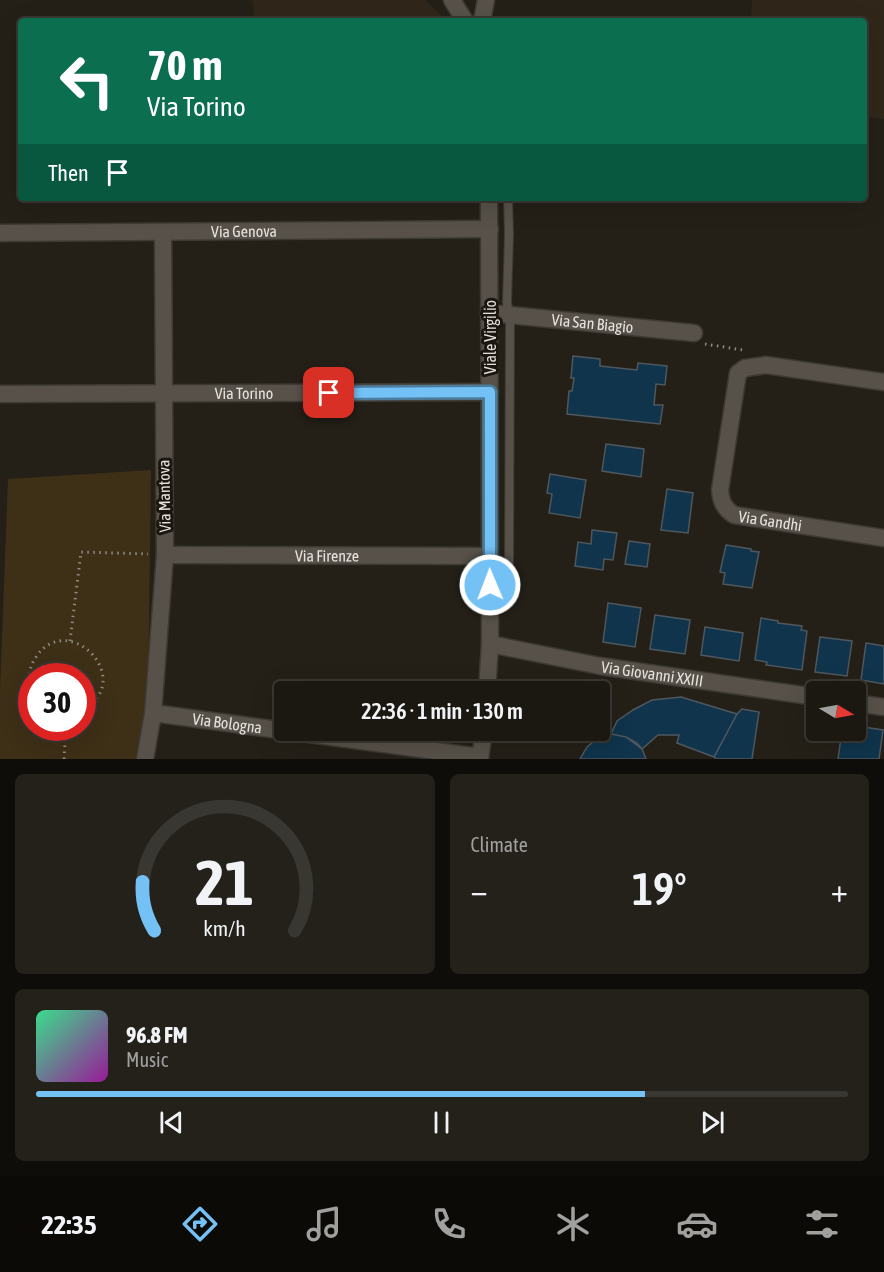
<!DOCTYPE html>
<meta charset="utf-8">
<style>
:root{--surface:#1b1812;--page:#24211b;--text:#f1f3f6;--muted:#a0a09f;--line:#393732;--accent:#73c1f5}
body{margin:0;font-family:"Asap Condensed",sans-serif;background:var(--page);color:var(--text);height:100vh;display:flex;flex-direction:column;font-size:22px;white-space:nowrap}
*{box-sizing:border-box;margin:0}
p{font-size:20px;color:var(--muted)}
.icon{flex:none;width:33px;height:33px;fill:none;stroke:currentColor;stroke-width:2;stroke-linecap:round;stroke-linejoin:round}
.map{position:relative;height:759px;overflow:hidden}
.drawer{display:flex;flex-direction:column;gap:15px;padding:15px;background:#0f0d0a;flex:1}
.drawer>*{flex:none}
.top-card{position:absolute;left:18px;top:18px;width:849px;height:183px;border-radius:6px;box-shadow:0 6px 24px #0002,0 0 0 2px var(--line);background:#0b6e4f;color:#fff;overflow:hidden}
.needle{width:39px;rotate:100deg}
.tools{position:absolute;left:806px;top:681px;display:grid;gap:12px}
.tools a{display:grid;place-items:center;width:60px;height:60px;border-radius:6px;background:var(--surface);box-shadow:0 6px 24px #0002,0 0 0 2px var(--line);font-size:30px}
.speed{position:absolute;left:18px;top:663px;display:flex;gap:12px;font-size:30px;font-weight:700;text-align:center}
.speed>*{display:grid;place-content:center;width:78px;height:78px;border-radius:50%;background:var(--surface);box-shadow:0 6px 24px #0002,0 0 0 2px var(--line);line-height:1}
.speed .limit{border:9px solid #d22;background:#fff;color:#111}
.pin{position:absolute;display:grid;place-items:center;width:51px;height:51px;color:#fff;margin:-26px;border-radius:12px;box-shadow:0 3px 9px #0006}
.me{position:absolute;width:66px;margin:-33px;rotate:359deg;stroke-linejoin:round;filter:drop-shadow(0 0 4px #0008)}
.turn{display:flex;align-items:center;gap:21px;height:126px;padding:0 30px;font-size:27px}
.turn .icon{width:78px;height:78px;stroke-width:2.5}
.turn b{display:block;font-size:42px;line-height:51px}
.then{display:flex;align-items:center;height:57px;padding:0 30px;background:#0003;gap:12px;font-size:22px}
.big{font-size:45px;font-weight:600;line-height:1.1}
.drawer .tile{flex:1;display:flex;flex-direction:column;justify-content:center;gap:9px;min-width:0;padding:0 21px;border-radius:9px;background:var(--page)}
.drawer .dial{align-items:center;gap:0}
.dial svg{height:156px;overflow:visible;fill:none;stroke:var(--line);stroke-width:7;stroke-linecap:round;text-anchor:middle}
.dial text{fill:var(--text);stroke:none}
.song{display:flex;align-items:center;gap:18px}
.cover{width:72px;height:72px;border-radius:9px;background:linear-gradient(135deg,hsl(150 70% 55%),hsl(300 70% 35%))}
.played{height:6px;border-radius:3px;background:linear-gradient(90deg,var(--accent) 75%,var(--line) 75%)}
.keys{display:flex;justify-content:space-around;direction:ltr}
.heat{display:flex;justify-content:space-between;align-items:center;font-size:33px;direction:ltr}
.drawer .tiles{flex:1;display:grid;gap:15px;grid-template-columns:1fr 1fr}
.tile:last-child{grid-column:span 2}
.trip{position:absolute;left:274px;top:681px;width:336px;height:60px;border-radius:6px;background:var(--surface);box-shadow:0 6px 24px #0002,0 0 0 2px var(--line);font-weight:600;line-height:60px;text-align:center}
.dock{display:flex;height:96px;justify-content:space-around;align-items:center;background:#0b0a07;color:var(--muted)}
.dock .icon{width:42px;height:42px}
.dock .selected{color:var(--accent)}
.dock b{font-size:27px;color:var(--text)}
.map>svg:first-child{display:block}
</style>
<div class="map">
<svg width="884" height="759" viewBox="0 0 884 759">
<rect width="100%" height="100%" fill="#242018"/>
<path fill="#30271a" d="M 253,0 L 425,0 L 446,21 L 254,21 Z
M 752,0 L 884,0 L 884,119 L 864,117 L 864,21 L 751,21 Z"/>
<path fill="#3e2f17" fill-rule="evenodd" d="M 151,470 L 148,710 L 141,759 L 0,759 L 0,690 L 8,479 ZM 32,676 L 82,676 L 82,728 L 32,728 Z"/>
<path fill="#0f344b" stroke="#4e575d" stroke-width="1.5" d="M 573,356 L 600,359 L 600,366 L 637,370 L 638,363 L 667,366 L 665,385 L 656,384 L 654,405 L 663,405 L 660,424 L 567,414 L 569,391 L 572,391 L 574,378 L 571,378 Z
M 606,444 L 644,449 L 641,477 L 602,471 Z
M 550,474 L 586,480 L 580,518 L 549,513 L 552,494 L 547,493 Z
M 667,489 L 693,493 L 688,533 L 661,530 Z
M 592,530 L 617,533 L 613,560 L 604,559 L 603,570 L 575,566 L 578,542 L 591,544 Z
M 629,541 L 650,544 L 647,567 L 625,564 Z
M 726,545 L 751,549 L 751,551 L 759,552 L 752,588 L 723,584 L 725,573 L 720,572 Z
M 608,603 L 641,608 L 635,647 L 603,642 Z
M 655,615 L 690,620 L 685,654 L 650,649 Z
M 761,618 L 778,621 L 778,623 L 802,626 L 801,630 L 807,631 L 802,670 L 766,665 L 767,662 L 755,660 Z
M 705,627 L 743,633 L 739,661 L 701,655 Z
M 820,637 L 852,641 L 847,676 L 815,672 Z
M 866,643 L 884,646 L 884,684 L 861,680 Z
M 681,697 L 737,714 L 714,757 L 677,743 L 679,735 L 658,735 L 642,749 L 626,737 L 611,734 L 617,721 L 633,710 L 652,700 Z
M 742,709 L 759,712 L 752,759 L 717,759 L 714,757 L 737,714 Z
M 863,727 L 883,730 L 879,759 L 838,759 L 841,738 L 844,738 L 845,730 L 863,730 Z
M 611,734 L 626,737 L 637,743 L 642,749 L 646,759 L 580,759 L 587,747 L 598,738 Z"/>
<g fill="none" stroke-linecap="round" stroke-linejoin="round">
<defs>
<path id="lane" d="M 490,566 L 509,566 L 510,323 L 507,302 L 509,234 L 508,198"/>
<g id="street">
<path d="M 452,0 L 465,21"/>
<path d="M 482,21 L 486,0"/>
<path id="s1" d="M 0,233 L 490,229"/>
<path id="s2" d="M 489,313 L 694,333"/>
<path id="s3" d="M 884,382 L 766,365 L 745,368 L 738,373 L 720,490 C 721,502 724,508 734,515 L 884,538"/>
<path id="s4" d="M 0,394 L 490,392"/>
<path id="s5" d="M 165,555 L 490,556"/>
<path id="s6" d="M 490,644 L 600,666 L 816,697"/>
<path d="M 487,692 L 490,644 L 490,566 L 489,198"/>
<path d="M 855,703 L 884,707"/>
<path id="s7" d="M 153,713 L 480,757"/>
<path d="M 145,759 L 153,713 L 165,555 L 163,232"/>
<path d="M 480,759 L 484,730"/>
</g>
</defs>
<use href="#lane" stroke="#3d3934" stroke-width="10"/>
<use href="#street" stroke="#3d3934" stroke-width="19"/>
<path stroke="#8e8a84" stroke-width="3" stroke-dasharray="1.5 4.5" stroke-linecap="butt" d="M 705,344 L 743,350
M 70,641 L 81,552 L 148,554
M 32,692 C 27,680 29,667 36,657 C 68,609 138,679 82,711
M 64,759 L 66,728"/>
<use href="#lane" stroke="#575149" stroke-width="8"/>
<use href="#street" stroke="#575149" stroke-width="16"/>
</g>
<g fill="none" stroke-linecap="round" stroke-linejoin="round">
<defs>
<path id="route" d="M 329,393 L 490,392 L 490,585"/>
</defs>
<use href="#route" stroke="#4b7d9f" stroke-width="15"/>
<use href="#route" stroke="#73c1f5" stroke-width="10"/>
</g>
<g text-anchor="middle" stroke-width="6" stroke-linejoin="round" paint-order="stroke">
<g font-size="16" fill="#e5e2dd" stroke="#1b160f">
<text dy="6" stroke="none"><textPath href="#s1" startOffset="244">Via Genova</textPath></text>
<text dy="6" stroke="none"><textPath href="#s2" startOffset="104">Via San Biagio</textPath></text>
<text transform="translate(490 337) rotate(-90)" y="6">Viale Virgilio</text>
<text dy="6" stroke="none"><textPath href="#s4" startOffset="244">Via Torino</textPath></text>
<text transform="translate(164 496) rotate(-91)" y="6">Via Mantova</text>
<text dy="6" stroke="none"><textPath href="#s3" startOffset="334">Via Gandhi</textPath></text>
<text dy="6" stroke="none"><textPath href="#s5" startOffset="162">Via Firenze</textPath></text>
<text dy="6" stroke="none"><textPath href="#s6" startOffset="165">Via Giovanni XXIII</textPath></text>
<text dy="6" stroke="none"><textPath href="#s7" startOffset="75">Via Bologna</textPath></text>
</g>
</g>
</svg>
<div class="tools">
<a><svg class="needle" viewBox="-14 -14 28 28"><path d="M0-13l5 13h-10z" fill="#e53935"/><path d="M0 13l5-13h-10z" fill="#a0a09f"/></svg></a>
</div>
<div class="speed"><div class="limit">30</div></div>
<div class="pin" style="left:329px;top:393px;background:#d93025"><svg class="icon" aria-label="arrive" viewBox="0 0 24 24"><path d="M6 21V4h12l-3 4 3 4H6"/></svg></div>
<svg class="me" style="left:490px;top:585px" viewBox="-20 -20 40 40"><circle r="17" fill="#73c1f5" stroke="#fff" stroke-width="3"/><path d="M0-11L8 9 0 5-8 9z" fill="#fff"/></svg>
<div class="trip">22:36 · 1 min · 130 m</div>
<div class="top-card">
<div class="turn"><svg class="icon" aria-label="left" viewBox="0 0 24 24"><path d="M17 20v-9H6M10 6l-5 5 5 5"/></svg><div><b>70 m</b>Via Torino</div></div>
<div class="then">Then<svg class="icon" aria-label="arrive" viewBox="0 0 24 24"><path d="M6 21V4h12l-3 4 3 4H6"/></svg></div>
</div>
</div>
<section class="drawer">
<div class="tiles">
<div class="tile dial"><svg viewBox="0 0 100 80">
<path d="M14 69A42 42 0 1 1 86 69"/>
<path d="M14 69A42 42 0 0 1 8 44" stroke="#73c1f5"/>
<text x="50" y="56" font-size="32" font-weight="700">21</text>
<text x="50" y="72" font-size="11">km/h</text>
</svg></div>
<div class="tile"><p>Climate</p>
<div class="heat"><a>−</a><b class="big">19°</b><a>+</a></div>
</div>
<div class="tile">
<div class="song"><i class="cover"></i><div><b>96.8 FM</b><p>Music</p></div></div>
<div class="played"></div>
<div class="keys"><svg class="icon" aria-label="previous" viewBox="0 0 24 24"><path d="M18 5L8 12l10 7zM5 5v14"/></svg><svg class="icon" aria-label="pause" viewBox="0 0 24 24"><path d="M8 5v14M16 5v14"/></svg><svg class="icon" aria-label="next" viewBox="0 0 24 24"><path d="M6 5l10 7-10 7zM19 5v14"/></svg></div>
</div>
</div>
</section>
<nav class="dock">
<b>22:35</b>
<svg class="icon selected" aria-label="directions" viewBox="0 0 24 24"><path d="M12 3l9 9-9 9-9-9zM9 14v-3h6M13 9l2 2-2 2"/></svg>
<svg class="icon" aria-label="music" viewBox="0 0 24 24"><path d="M9 18V5l10-2v13"/><circle cx="6" cy="18" r="3"/><circle cx="16" cy="16" r="3"/></svg>
<svg class="icon" aria-label="phone" viewBox="0 0 24 24"><path d="M5 4h4l2 5-3 2q2 4 5 5l2-3 5 2v4C11 20 4 13 5 4z"/></svg>
<svg class="icon" aria-label="climate" viewBox="0 0 24 24"><path d="M12 3v18M4 7l16 10M4 17L20 7"/></svg>
<svg class="icon" aria-label="car" viewBox="0 0 24 24"><path d="M5 17H2v-5l4-1 3-4h7l3 4 3 1v5h-3M9 17h6M6 11h13"/><circle cx="7" cy="17" r="2"/><circle cx="17" cy="17" r="2"/></svg>
<svg class="icon" aria-label="filters" viewBox="0 0 24 24"><path d="M4 7h16M4 17h16"/><circle cx="9" cy="7" r="2"/><circle cx="15" cy="17" r="2"/></svg>
</nav>
